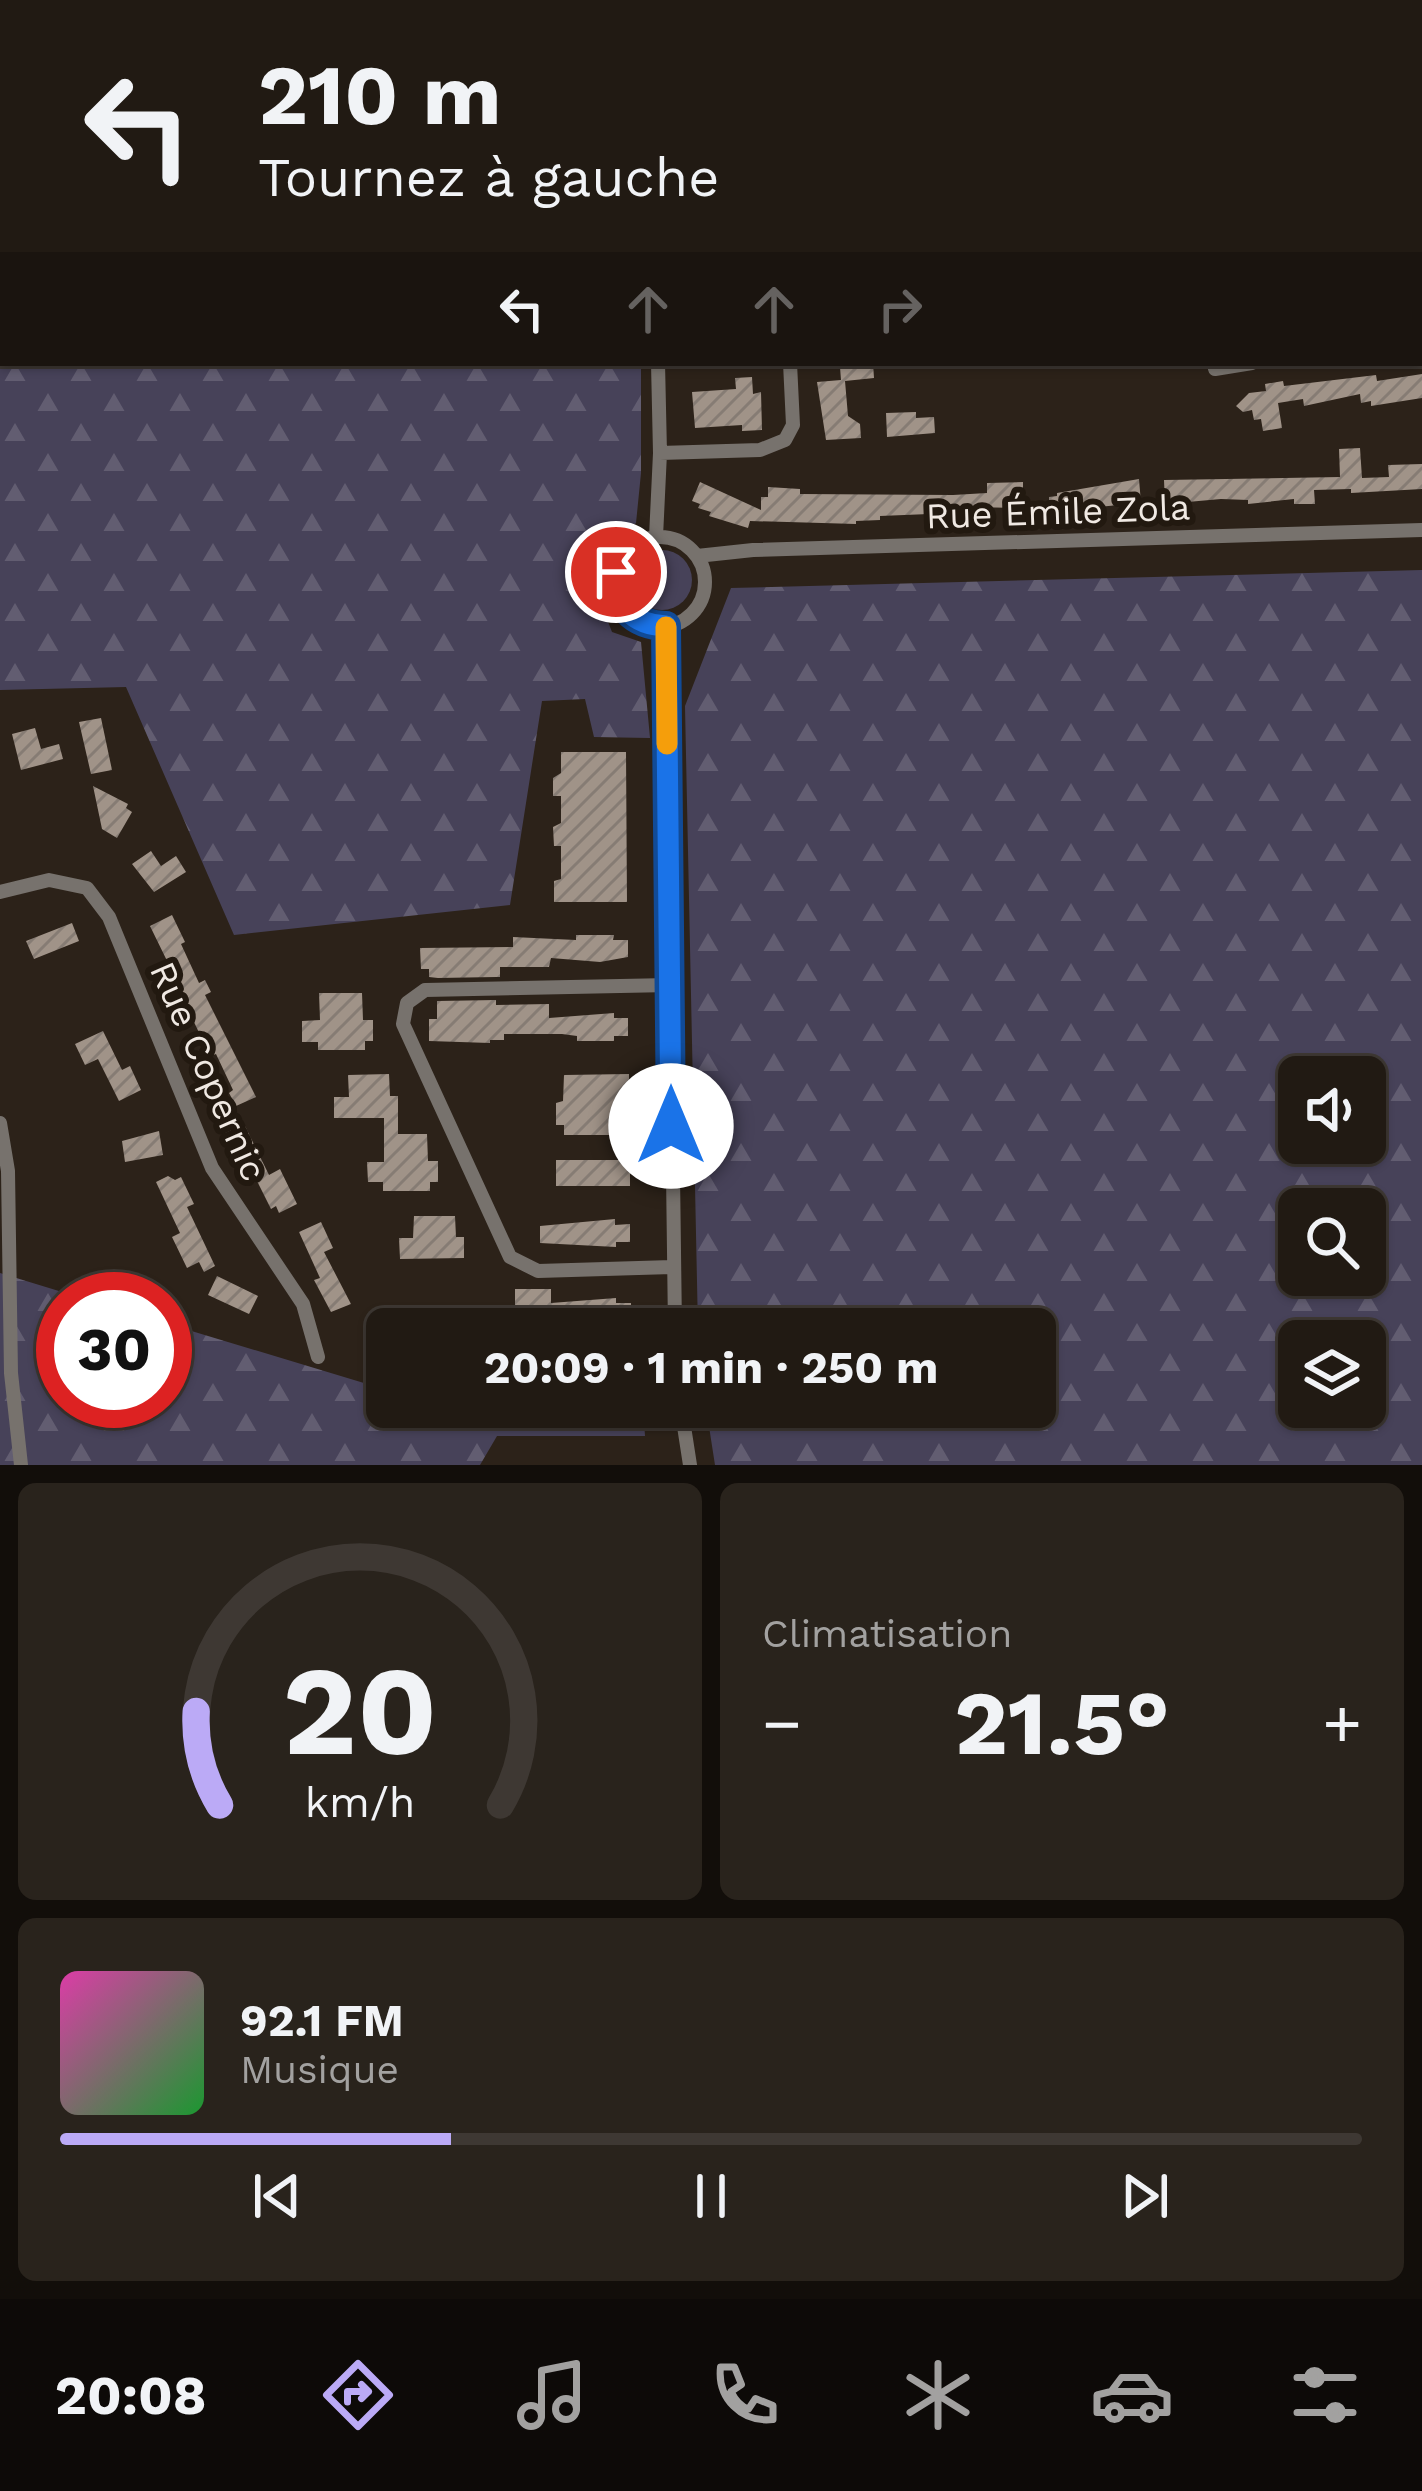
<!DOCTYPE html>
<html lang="fr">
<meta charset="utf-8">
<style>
:root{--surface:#211a13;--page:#29231c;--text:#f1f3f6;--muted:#a2a1a0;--line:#3e3833;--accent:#bbaaf6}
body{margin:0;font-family:"Work Sans",sans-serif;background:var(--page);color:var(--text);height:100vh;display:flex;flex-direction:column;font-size:45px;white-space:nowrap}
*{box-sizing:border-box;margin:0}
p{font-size:39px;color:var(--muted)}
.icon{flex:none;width:66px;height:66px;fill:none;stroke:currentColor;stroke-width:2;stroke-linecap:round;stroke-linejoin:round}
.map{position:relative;height:1465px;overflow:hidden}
.panel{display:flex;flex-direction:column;gap:18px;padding:18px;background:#120e0a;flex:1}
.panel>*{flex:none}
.guide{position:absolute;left:0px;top:0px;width:1422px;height:366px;box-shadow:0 3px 9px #0004,0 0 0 3px var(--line);background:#211a13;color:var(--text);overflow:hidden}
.buttons{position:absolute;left:1278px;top:1056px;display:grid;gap:24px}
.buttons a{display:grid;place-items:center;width:108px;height:108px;border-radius:18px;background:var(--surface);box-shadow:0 3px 9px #0004,0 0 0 3px var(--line);font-size:60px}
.speed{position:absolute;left:36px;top:1272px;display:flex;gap:24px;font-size:60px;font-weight:700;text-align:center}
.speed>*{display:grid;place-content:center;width:156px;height:156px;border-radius:50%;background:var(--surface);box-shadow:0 3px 9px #0004,0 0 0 3px var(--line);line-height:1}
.speed .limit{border:18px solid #d22;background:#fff;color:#111}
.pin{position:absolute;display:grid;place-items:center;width:102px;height:102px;color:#fff;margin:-51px;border:6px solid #fff;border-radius:50%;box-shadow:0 3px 12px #0007}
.me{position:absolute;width:132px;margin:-66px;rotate:0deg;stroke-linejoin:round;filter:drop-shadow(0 0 9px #0008)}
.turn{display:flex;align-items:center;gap:42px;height:252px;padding:0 60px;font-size:54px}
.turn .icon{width:156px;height:156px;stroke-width:2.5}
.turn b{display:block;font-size:84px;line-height:102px}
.lanes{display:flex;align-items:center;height:114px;padding:0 60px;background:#0003;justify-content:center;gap:60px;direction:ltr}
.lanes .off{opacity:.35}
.big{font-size:90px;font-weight:700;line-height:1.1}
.panel .widget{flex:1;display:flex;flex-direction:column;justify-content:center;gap:18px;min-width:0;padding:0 42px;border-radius:18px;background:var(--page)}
.panel .dial{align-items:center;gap:0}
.dial svg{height:312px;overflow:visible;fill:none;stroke:var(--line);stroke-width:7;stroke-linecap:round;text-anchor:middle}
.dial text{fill:var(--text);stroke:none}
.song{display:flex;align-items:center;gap:36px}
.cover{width:144px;height:144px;border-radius:18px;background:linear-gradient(135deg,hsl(320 70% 55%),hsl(130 70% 35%))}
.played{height:12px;border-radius:6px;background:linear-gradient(90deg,var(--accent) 30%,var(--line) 30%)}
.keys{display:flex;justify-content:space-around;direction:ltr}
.heat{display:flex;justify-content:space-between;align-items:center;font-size:66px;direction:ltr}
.panel .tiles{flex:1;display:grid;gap:18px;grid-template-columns:1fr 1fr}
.widget:last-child{grid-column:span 2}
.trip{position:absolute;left:366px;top:1308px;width:690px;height:120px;border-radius:18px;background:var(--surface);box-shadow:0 3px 9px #0004,0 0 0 3px var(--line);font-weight:700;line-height:120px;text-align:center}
.menu{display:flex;height:192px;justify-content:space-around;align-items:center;background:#0d0a08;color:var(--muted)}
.menu .icon{width:84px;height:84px}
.menu .on{color:var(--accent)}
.menu b{font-size:54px;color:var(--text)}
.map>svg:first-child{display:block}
</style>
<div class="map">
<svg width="1422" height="1465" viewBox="0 0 1422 1465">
<defs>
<pattern id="forest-firs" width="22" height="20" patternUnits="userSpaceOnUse" patternTransform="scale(3)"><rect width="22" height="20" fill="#474259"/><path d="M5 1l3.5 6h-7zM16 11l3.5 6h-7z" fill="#625d71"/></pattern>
<pattern id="building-hatch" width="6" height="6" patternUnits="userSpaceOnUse" patternTransform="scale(3)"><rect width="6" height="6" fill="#a09388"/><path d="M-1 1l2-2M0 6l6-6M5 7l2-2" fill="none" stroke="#867c74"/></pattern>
</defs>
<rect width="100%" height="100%" fill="#2c2219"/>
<path fill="#474259" d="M632 580a30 30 0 1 1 60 0a30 30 0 1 1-60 0Z"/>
<path fill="url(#forest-firs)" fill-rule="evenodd" d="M 0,0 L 802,0 L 802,3 L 3,3 L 3,363 L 641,363 L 641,473 L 636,523 L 586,566 L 612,632 L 641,642 L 650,738 L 594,737 L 585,699 L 542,701 L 510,905 L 234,935 L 126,687 L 0,690 Z
M 1422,570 L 1422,1465 L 715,1465 L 706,1407 L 1035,1407 L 1035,1329 L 698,1329 L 685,706 L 731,588 ZM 1299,1077 L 1365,1077 L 1365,1143 L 1299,1143 ZM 1299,1209 L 1365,1209 L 1365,1275 L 1299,1275 ZM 1299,1341 L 1365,1341 L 1365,1407 L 1299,1407 Z
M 0,1273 L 85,1299 L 63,1299 L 63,1401 L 165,1401 L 165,1323 L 387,1390 L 387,1407 L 643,1407 L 645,1436 L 497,1436 L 480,1465 L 0,1465 Z"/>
<path fill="url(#building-hatch)" d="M 848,363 L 873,363 L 874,378 L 845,381 L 848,416 L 860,424 L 861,438 L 826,440 L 817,382 L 841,380 L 840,367 Z
M 1422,374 L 1422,398 L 1371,406 L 1371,401 L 1361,403 L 1360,394 L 1304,406 L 1303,399 L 1278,403 L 1282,428 L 1263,431 L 1261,419 L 1254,420 L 1252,410 L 1243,412 L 1236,406 L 1249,393 L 1266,391 L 1265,384 L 1283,381 L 1284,386 L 1376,375 L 1377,381 Z
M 752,377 L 753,394 L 761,392 L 762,430 L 742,431 L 742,425 L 695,428 L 692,392 L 736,389 L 735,378 Z
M 916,412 L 916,418 L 934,417 L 935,433 L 887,437 L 886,413 Z
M 1360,448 L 1362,478 L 1389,477 L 1388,465 L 1422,464 L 1422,489 L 1351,493 L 1351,489 L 1314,490 L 1315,504 L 1294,504 L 1294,499 L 1248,504 L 1248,500 L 1221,499 L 1165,504 L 1164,480 L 1340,477 L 1339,449 Z
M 1139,479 L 1141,503 L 1065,510 L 1065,515 L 1049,515 L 1049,497 L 1057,496 L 1057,493 Z
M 700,482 L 761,510 L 761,497 L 768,497 L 768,487 L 800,489 L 800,494 L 953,495 L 987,493 L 987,483 L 1023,482 L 1023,508 L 972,507 L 972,518 L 929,520 L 929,514 L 880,516 L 880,520 L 856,521 L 856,524 L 750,521 L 748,528 L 709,516 L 711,512 L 698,508 L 700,504 L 692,501 Z
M 101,718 L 112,770 L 91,774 L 79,722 Z
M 35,728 L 41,749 L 59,744 L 63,759 L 21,770 L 12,734 Z
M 561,752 L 626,752 L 627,902 L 554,902 L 554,881 L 561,879 L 561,846 L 554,846 L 553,827 L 561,823 L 561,796 L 553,796 L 553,778 L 561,773 Z
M 93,786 L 128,804 L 126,808 L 132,812 L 117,838 L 102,829 Z
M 151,851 L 161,866 L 176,856 L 186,872 L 154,892 L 132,864 Z
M 172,915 L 185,942 L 181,944 L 199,983 L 205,980 L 211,992 L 205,995 L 256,1097 L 236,1106 L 229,1093 L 233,1090 L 216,1054 L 210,1056 L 186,1005 L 178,1008 L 172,995 L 178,993 L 167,971 L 171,969 L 150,926 Z
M 72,923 L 79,941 L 34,959 L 26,941 Z
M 576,935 L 614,935 L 613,940 L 628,940 L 628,957 L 600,962 L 551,958 L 549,967 L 500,967 L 500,977 L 496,977 L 438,978 L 429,977 L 429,969 L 421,969 L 420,948 L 513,947 L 513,937 L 576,940 Z
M 319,993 L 362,993 L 363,1020 L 373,1020 L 373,1041 L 365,1041 L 365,1050 L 318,1050 L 318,1042 L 302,1042 L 302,1021 L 320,1020 Z
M 496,1000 L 496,1005 L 549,1004 L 549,1018 L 614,1013 L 614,1018 L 628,1018 L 628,1036 L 614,1036 L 614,1041 L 577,1041 L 577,1036 L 562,1034 L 504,1034 L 504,1040 L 490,1040 L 490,1043 L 429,1041 L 429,1019 L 437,1019 L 437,1001 Z
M 103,1031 L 122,1070 L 130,1066 L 141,1090 L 119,1101 L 98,1059 L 85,1065 L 75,1044 Z
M 389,1074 L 390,1096 L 398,1096 L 398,1134 L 427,1134 L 428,1161 L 438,1161 L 438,1182 L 430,1182 L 430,1191 L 383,1191 L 383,1182 L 368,1182 L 367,1162 L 384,1162 L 384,1118 L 334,1118 L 334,1097 L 349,1097 L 348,1075 Z
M 629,1074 L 629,1135 L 564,1135 L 564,1125 L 556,1125 L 556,1103 L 563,1101 L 564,1075 Z
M 244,1124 L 269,1175 L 280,1169 L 297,1204 L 279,1213 L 276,1206 L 271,1209 L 249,1165 L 242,1168 L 231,1146 L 235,1143 L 230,1143 L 225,1133 Z
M 159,1131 L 163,1155 L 125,1162 L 122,1141 Z
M 556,1160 L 630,1160 L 630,1186 L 556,1186 Z
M 168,1176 L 175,1180 L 181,1177 L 194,1204 L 187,1207 L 215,1266 L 204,1272 L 199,1262 L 187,1268 L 172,1237 L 180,1233 L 156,1182 Z
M 414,1216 L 455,1216 L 456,1237 L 464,1237 L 464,1258 L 400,1259 L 399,1238 L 413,1238 Z
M 615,1219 L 615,1225 L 630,1224 L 630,1242 L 616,1242 L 616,1247 L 540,1243 L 540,1226 Z
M 321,1222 L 333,1248 L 324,1252 L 351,1304 L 331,1312 L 314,1280 L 320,1278 L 299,1232 Z
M 217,1276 L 258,1296 L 249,1314 L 208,1295 Z
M 515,1289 L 551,1289 L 551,1303 L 616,1298 L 616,1303 L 631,1303 L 631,1320 L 616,1320 L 616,1325 L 579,1325 L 579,1321 L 564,1318 L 515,1319 Z"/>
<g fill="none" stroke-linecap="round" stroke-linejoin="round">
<path stroke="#77726d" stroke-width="14" d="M 1053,0 L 1053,3
M 1421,0 L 1422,6
M 1419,72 L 1422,71
M 1419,338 L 1422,337
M 1215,369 L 1252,363
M 660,453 L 760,450 L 785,440 L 793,425 L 790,363
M 656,537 L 660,453 L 658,363
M615 582a45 45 0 1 1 90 0a45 45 0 1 1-90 0Z
M 697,556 L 753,550 L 1422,530
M 666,626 L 675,1329
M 0,892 L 49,880 L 87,888 L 109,917 L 212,1168 L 303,1304 L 318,1357
M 670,985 L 425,990 L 407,1003 L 403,1024 L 510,1257 L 538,1271 L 672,1267
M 0,1123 L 8,1171 L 11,1373 L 21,1465
M 681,1407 L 690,1465"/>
</g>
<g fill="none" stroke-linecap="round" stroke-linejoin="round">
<defs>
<path id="route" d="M 616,572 C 614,605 633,625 666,626 L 671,1126"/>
</defs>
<use href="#route" stroke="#114b97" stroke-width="30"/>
<use href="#route" stroke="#1a73e8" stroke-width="21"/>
<path stroke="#f59e0b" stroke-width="21" d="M 666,627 L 667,744"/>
</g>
<g text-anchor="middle" stroke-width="12" stroke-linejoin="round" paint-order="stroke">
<g font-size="36" fill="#f0e9e3" stroke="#221910">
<text transform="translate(1058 511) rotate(-2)" y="13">Rue Émile Zola</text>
<text transform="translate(209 1071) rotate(66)" y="13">Rue Copernic</text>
</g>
</g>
</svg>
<div class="buttons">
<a><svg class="icon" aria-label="sound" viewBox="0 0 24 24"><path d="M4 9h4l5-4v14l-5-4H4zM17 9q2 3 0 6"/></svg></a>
<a><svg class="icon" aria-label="search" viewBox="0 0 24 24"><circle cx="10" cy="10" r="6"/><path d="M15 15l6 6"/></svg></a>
<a><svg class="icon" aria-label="layers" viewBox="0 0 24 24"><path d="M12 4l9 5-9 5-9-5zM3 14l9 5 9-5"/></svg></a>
</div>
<div class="speed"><div class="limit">30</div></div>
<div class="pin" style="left:616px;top:572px;background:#d93025"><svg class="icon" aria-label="arrive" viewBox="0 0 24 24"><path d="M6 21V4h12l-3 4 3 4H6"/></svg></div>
<svg class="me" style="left:671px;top:1126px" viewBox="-20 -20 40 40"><circle r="19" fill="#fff"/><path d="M0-13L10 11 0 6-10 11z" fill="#1a73e8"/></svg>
<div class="trip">20:09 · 1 min · 250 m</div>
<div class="guide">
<div class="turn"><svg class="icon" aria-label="left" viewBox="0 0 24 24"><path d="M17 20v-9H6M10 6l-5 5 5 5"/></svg><div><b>210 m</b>Tournez à gauche</div></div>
<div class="lanes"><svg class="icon" aria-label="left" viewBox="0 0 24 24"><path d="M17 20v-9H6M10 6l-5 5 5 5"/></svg><svg class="icon off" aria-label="ahead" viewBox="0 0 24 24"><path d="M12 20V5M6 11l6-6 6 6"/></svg><svg class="icon off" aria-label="ahead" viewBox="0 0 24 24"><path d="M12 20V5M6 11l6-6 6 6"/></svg><svg class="icon off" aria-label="right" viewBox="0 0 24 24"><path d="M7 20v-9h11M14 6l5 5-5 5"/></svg></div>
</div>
</div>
<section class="panel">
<div class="tiles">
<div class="widget dial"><svg viewBox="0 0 100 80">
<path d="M14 69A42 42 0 1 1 86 69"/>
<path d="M14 69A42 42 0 0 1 8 45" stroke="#bbaaf6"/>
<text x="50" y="56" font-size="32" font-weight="700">20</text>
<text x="50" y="72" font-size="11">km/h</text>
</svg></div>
<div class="widget"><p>Climatisation</p>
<div class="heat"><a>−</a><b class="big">21.5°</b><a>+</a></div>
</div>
<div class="widget">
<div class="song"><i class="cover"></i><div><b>92.1 FM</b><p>Musique</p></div></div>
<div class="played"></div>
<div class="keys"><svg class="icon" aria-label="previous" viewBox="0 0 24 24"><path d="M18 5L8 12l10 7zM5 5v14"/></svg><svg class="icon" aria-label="pause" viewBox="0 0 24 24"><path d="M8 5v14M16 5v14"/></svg><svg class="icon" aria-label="next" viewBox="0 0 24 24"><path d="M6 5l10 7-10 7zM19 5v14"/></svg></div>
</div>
</div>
</section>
<nav class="menu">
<b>20:08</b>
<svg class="icon on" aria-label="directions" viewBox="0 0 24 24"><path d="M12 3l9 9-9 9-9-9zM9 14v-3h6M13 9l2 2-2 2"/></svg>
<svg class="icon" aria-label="music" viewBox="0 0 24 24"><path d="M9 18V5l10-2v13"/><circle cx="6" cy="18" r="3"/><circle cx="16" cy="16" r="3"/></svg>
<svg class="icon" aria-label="phone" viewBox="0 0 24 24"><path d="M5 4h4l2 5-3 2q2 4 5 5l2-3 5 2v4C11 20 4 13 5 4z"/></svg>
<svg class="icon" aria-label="climate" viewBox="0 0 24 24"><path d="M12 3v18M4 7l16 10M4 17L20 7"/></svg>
<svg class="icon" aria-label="car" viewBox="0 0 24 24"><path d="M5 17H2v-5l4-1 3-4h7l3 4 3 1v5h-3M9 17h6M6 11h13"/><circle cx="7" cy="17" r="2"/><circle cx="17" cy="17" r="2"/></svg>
<svg class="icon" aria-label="filters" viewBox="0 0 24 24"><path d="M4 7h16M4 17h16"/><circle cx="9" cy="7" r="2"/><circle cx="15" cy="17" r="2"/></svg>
</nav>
